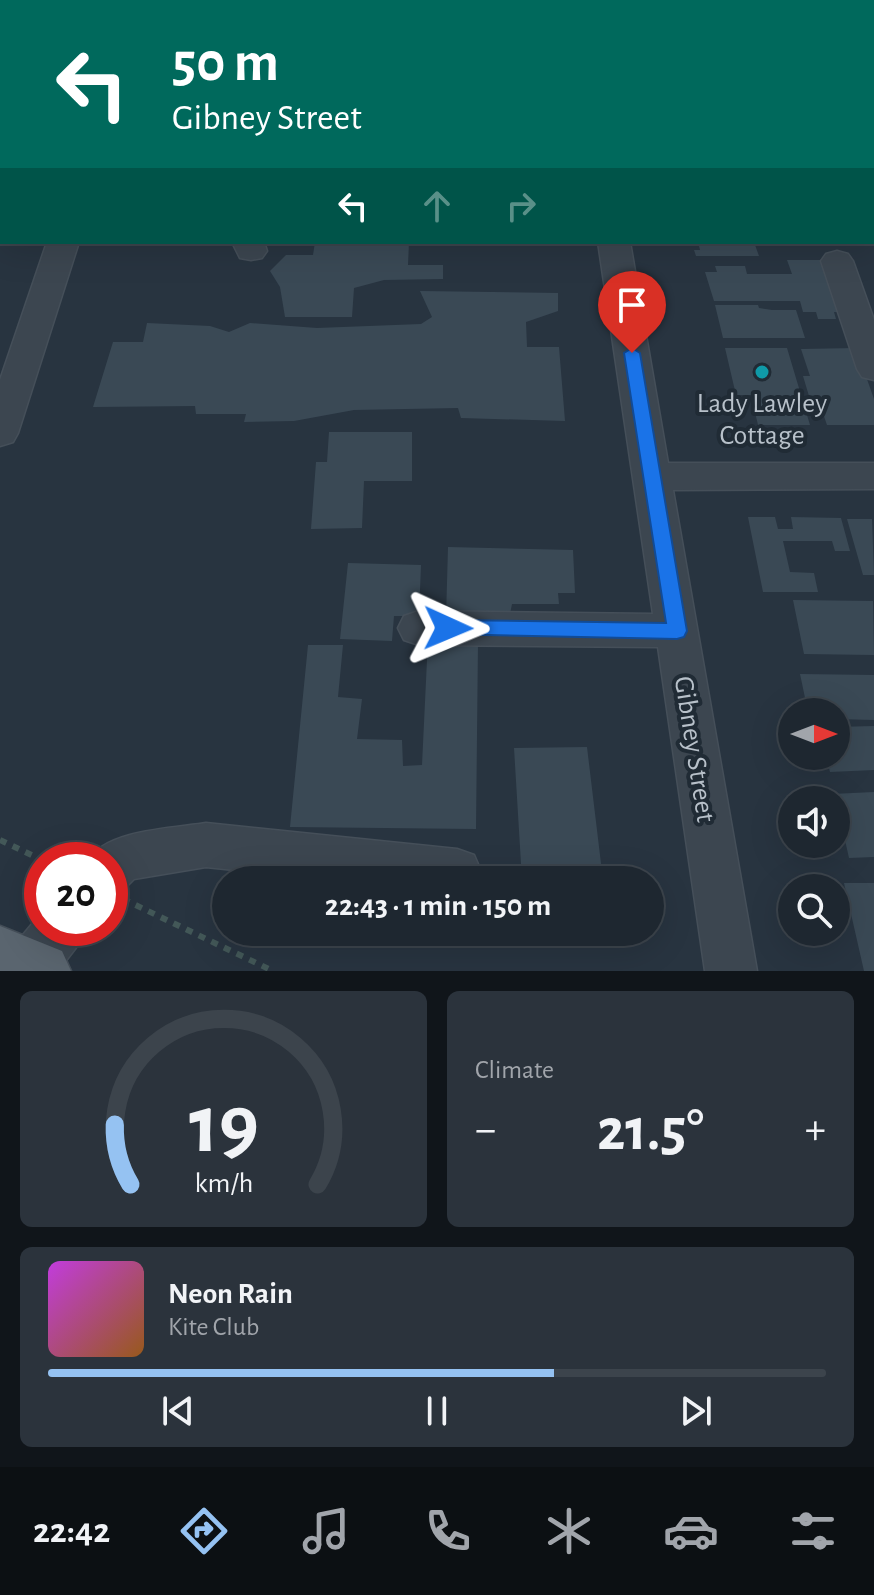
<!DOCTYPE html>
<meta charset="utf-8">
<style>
:root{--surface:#1e2730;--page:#2b333c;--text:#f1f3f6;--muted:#a1a5ab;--line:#3c444c;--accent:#95c2f2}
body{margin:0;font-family:"Alegreya Sans",sans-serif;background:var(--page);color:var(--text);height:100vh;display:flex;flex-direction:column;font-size:30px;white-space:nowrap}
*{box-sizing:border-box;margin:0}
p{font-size:26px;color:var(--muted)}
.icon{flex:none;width:44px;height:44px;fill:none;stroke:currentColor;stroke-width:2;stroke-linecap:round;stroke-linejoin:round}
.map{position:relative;height:971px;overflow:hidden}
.details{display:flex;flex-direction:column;gap:20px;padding:20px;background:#10151a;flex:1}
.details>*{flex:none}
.top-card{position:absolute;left:0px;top:0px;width:874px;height:244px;box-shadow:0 8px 32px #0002,0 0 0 2px var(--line);background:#00695c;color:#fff;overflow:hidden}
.needle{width:52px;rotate:90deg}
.fabs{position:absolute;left:778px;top:698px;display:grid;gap:16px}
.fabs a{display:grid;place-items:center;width:72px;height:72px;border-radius:50%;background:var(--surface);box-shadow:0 8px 32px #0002,0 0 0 2px var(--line);font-size:40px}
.speed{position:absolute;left:24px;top:842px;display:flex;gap:16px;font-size:40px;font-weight:700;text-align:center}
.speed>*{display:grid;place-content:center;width:104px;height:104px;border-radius:50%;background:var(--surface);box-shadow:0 8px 32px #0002,0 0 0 2px var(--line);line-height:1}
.speed .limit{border:12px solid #d22;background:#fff;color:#111}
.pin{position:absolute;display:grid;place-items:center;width:68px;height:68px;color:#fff;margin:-82px -34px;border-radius:50% 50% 50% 0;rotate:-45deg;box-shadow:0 0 8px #0007}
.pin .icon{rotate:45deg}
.me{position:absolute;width:88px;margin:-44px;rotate:91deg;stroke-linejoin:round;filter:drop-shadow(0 0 6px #0008)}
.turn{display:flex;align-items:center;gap:28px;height:168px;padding:0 40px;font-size:36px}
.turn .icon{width:104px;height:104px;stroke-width:2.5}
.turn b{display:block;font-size:56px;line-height:68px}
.lanes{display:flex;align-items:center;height:76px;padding:0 40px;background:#0003;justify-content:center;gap:40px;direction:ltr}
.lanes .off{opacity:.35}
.big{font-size:60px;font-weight:700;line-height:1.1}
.details .widget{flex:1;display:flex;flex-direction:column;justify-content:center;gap:12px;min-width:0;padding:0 28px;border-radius:12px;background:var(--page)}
.details .dial{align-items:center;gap:0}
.dial svg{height:208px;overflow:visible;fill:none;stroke:var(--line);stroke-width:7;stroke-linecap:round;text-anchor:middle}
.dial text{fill:var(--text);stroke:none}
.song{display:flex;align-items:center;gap:24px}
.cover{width:96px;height:96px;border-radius:12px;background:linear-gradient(135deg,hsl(290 70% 55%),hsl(30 70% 35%))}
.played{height:8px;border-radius:4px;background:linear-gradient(90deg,var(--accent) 65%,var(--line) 65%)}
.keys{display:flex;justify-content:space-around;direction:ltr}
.heat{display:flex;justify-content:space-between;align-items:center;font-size:44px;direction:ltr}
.details .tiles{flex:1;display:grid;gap:20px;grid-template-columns:1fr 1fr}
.widget:last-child{grid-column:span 2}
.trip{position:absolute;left:212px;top:866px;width:452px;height:80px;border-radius:40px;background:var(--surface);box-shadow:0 8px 32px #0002,0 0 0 2px var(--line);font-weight:700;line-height:80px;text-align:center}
.dock{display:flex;height:128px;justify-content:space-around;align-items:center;background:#0c1013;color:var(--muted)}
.dock .icon{width:56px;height:56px}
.dock .current{color:var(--accent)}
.dock b{font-size:36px;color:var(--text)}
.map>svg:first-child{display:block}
</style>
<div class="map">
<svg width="874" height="971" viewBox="0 0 874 971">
<rect width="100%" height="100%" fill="#283440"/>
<path fill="#1b2c3d" d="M 0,0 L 493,0 L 2,2 L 0,53 Z"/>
<path fill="#3a4955" d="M 315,242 L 409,242 L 408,265 L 443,265 L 443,279 L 384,280 L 354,288 L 352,317 L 285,317 L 280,287 L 270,271 L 286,255 L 313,255 Z
M 698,242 L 754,242 L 759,256 L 696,256 L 694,250 L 700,250 Z
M 787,260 L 826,260 L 843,312 L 834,312 L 836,319 L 818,319 L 816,312 L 803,312 L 800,301 L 714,301 L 705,272 L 717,272 L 715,266 L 745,266 L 747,274 L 792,274 Z
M 420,291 L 558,293 L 558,311 L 526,322 L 527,347 L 559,347 L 565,421 L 461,418 L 458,408 L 354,410 L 294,421 L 244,422 L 246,414 L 196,414 L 195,406 L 93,407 L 113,342 L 143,342 L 147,323 L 210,326 L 229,332 L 250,323 L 317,328 L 421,324 L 432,317 Z
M 715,305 L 758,305 L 759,308 L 772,310 L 796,310 L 805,338 L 723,338 Z
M 725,348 L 787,348 L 810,425 L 758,425 L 751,395 L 736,395 Z
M 856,348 L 874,399 L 874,425 L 827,425 L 817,396 L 809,396 L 803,376 L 810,376 L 801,349 Z
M 329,432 L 412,432 L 412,481 L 364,481 L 362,528 L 311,529 L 316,462 L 327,462 Z
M 748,517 L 775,517 L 778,529 L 793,529 L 791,517 L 841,518 L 850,551 L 835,551 L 832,541 L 783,541 L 790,572 L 814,573 L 818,592 L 763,592 Z
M 847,519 L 872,519 L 874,575 L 863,575 Z
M 448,547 L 573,550 L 575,593 L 558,593 L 559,604 L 512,604 L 509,619 L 446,618 Z
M 348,563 L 421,565 L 419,616 L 394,616 L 392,641 L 340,639 Z
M 793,600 L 873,601 L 874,655 L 804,654 Z
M 428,639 L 478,642 L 476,829 L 290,827 L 308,645 L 343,645 L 338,697 L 362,699 L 357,739 L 402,740 L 403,766 L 422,765 Z
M 800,674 L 874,675 L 874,720 L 836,719 L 836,712 L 808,712 Z
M 874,726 L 874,770 L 830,772 L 826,756 L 836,756 L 836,727 Z
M 587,747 L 603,880 L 522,880 L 514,748 Z
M 874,792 L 874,857 L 849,858 L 836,800 L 832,794 Z
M 844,883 L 874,883 L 874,971 L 864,971 Z"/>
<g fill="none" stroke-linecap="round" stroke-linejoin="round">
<defs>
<path id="minor" d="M 872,177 L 874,177 L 874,195 L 872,195 Z
M 47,242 L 79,242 L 18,433 L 13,442 L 0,446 L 0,380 Z
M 232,242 L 264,242 L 267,251 L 262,258 L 251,260 L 240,258 Z
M 598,242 L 630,242 L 668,463 L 874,463 L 874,489 L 673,490 L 757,971 L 705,971 L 658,647 L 419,645 L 404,640 L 398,628 L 404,616 L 419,611 L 653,614 Z
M 837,251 L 848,254 L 853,261 L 874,320 L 874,380 L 862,377 L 857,369 L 821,261 L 826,254 Z
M 206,823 L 457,849 L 474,855 L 481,871 L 477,880 L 332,880 L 206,867 L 134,879 L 127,886 L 110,892 L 110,860 L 90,860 C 104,830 176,828 206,823 Z
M 42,912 L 42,928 L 85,928 L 78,945 L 58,971 L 7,971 L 4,966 L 12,948 Z"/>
<path id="major" d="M 872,93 L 874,93 L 874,113 L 872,113 Z
M 0,123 L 2,123 L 2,143 L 0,143 Z
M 0,926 L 62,951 L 71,971 L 0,971 Z"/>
</defs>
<use href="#minor" stroke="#454f59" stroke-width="3"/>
<use href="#major" stroke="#454f59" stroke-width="3"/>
<path stroke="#435858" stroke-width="6" stroke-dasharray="7 7" stroke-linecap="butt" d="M 0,840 L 42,860
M 123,899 L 273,971"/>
<use href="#minor" fill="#3c4650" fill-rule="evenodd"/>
<use href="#major" fill="#5a656f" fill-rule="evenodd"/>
</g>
<path fill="#1a73e8" stroke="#114b97" stroke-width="2" d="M 632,348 L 640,353 L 687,631 L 684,637 L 677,639 L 441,634 L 438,628 L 441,622 L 448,620 L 666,623 L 624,353 Z"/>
<circle fill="#0f9aa8" stroke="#202b35" stroke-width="3" cx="762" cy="372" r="8"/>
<g text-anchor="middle" stroke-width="8" stroke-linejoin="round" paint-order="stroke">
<g font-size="28" fill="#b8c1ca" stroke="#202b35">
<text x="762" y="412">Lady Lawley<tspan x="762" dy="32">Cottage</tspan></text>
</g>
<g font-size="28" fill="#b8c1ca" stroke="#202b35">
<text transform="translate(696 749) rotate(81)" y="10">Gibney Street</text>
</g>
</g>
</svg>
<div class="fabs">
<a><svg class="needle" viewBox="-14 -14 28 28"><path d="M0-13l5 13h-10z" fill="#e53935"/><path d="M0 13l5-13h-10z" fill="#a1a5ab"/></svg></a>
<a><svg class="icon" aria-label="sound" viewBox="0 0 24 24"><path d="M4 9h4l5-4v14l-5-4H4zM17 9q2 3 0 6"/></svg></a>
<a><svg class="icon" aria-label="search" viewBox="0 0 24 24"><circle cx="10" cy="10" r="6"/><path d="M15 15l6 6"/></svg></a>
</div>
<div class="speed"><div class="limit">20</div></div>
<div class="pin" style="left:632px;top:353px;background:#d93025"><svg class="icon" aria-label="arrive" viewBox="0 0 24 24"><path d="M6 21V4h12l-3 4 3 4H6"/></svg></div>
<svg class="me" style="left:448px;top:628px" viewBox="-20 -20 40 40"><path d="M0-17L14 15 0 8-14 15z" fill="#1a73e8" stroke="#fff" stroke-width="4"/></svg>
<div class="trip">22:43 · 1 min · 150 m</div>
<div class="top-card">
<div class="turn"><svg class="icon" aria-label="left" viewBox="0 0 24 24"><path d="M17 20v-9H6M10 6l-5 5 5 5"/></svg><div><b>50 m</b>Gibney Street</div></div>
<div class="lanes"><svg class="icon" aria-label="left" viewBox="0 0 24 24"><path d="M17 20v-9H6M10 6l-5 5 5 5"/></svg><svg class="icon off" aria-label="ahead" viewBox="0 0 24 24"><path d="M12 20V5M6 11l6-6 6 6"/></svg><svg class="icon off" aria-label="right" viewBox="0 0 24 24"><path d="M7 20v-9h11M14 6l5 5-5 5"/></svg></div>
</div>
</div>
<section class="details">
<div class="tiles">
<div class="widget dial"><svg viewBox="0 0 100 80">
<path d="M14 69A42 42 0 1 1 86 69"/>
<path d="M14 69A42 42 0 0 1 8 46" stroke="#95c2f2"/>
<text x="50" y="56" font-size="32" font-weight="700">19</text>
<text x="50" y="72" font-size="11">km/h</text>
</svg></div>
<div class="widget"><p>Climate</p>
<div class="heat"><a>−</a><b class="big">21.5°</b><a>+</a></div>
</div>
<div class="widget">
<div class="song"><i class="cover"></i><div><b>Neon Rain</b><p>Kite Club</p></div></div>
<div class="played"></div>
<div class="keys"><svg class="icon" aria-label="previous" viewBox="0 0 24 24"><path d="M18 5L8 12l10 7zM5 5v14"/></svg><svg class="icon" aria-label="pause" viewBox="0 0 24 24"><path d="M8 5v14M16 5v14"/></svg><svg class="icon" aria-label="next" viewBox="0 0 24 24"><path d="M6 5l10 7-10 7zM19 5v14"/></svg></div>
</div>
</div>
</section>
<nav class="dock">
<b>22:42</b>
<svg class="icon current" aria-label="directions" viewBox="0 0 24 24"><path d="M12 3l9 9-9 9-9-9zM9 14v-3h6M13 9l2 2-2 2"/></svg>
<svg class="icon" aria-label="music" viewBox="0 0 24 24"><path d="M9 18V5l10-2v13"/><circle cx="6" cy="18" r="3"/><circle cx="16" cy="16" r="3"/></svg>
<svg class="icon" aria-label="phone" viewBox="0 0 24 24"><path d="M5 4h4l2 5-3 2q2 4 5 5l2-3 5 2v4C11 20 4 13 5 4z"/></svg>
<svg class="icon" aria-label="climate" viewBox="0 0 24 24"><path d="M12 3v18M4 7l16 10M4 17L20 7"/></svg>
<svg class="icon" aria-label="car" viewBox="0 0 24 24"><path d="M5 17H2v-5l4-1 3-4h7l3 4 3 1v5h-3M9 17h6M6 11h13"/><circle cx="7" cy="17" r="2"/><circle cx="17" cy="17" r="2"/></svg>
<svg class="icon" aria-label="filters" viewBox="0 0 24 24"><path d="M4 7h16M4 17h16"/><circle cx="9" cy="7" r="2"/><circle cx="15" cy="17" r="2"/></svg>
</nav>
